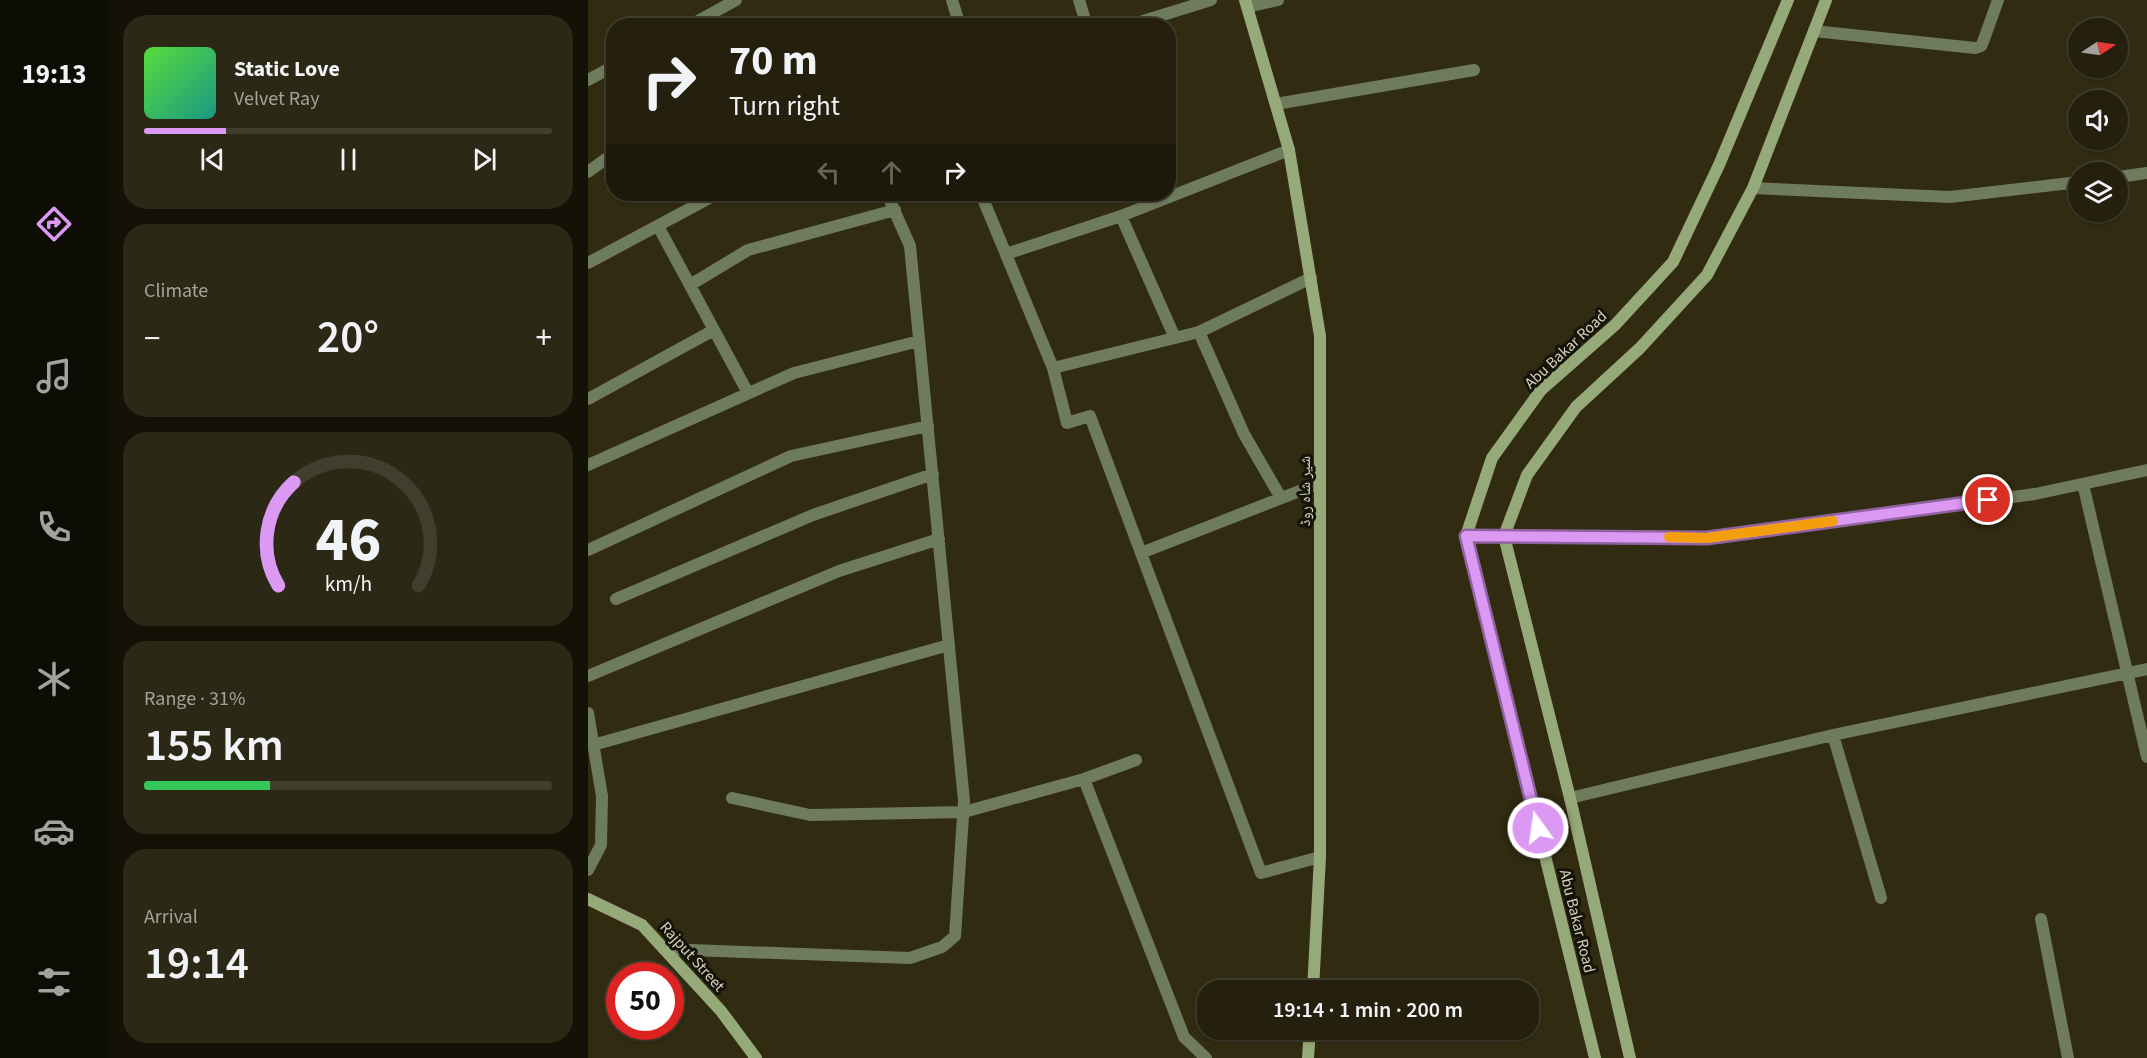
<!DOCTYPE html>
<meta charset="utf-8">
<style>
:root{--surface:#24200d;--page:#2c2816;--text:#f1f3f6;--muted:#a3a39d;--line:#413e2e;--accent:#dc99f4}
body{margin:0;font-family:"Source Sans 3","Noto Naskh Arabic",sans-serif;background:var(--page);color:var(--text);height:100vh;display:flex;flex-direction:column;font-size:22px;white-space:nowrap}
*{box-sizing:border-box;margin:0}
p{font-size:20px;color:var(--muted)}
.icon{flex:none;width:33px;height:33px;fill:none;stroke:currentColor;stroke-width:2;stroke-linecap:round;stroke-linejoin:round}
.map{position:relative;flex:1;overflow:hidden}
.details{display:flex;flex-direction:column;gap:15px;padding:15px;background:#141207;width:480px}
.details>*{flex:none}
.top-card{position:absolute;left:18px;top:18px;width:570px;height:183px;border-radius:24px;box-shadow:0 2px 4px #0004,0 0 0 2px var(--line);background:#24200d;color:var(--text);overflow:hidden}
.needle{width:39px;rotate:77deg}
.buttons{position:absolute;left:1480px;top:18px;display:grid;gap:12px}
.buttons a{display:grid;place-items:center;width:60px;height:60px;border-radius:50%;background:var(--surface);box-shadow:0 2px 4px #0004,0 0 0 2px var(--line);font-size:30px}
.speed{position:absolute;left:18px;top:962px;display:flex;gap:12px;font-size:30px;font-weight:700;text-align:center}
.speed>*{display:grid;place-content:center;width:78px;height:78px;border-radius:50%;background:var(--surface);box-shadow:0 2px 4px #0004,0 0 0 2px var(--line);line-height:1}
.speed .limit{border:9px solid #d22;background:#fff;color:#111}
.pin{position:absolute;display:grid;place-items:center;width:51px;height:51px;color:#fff;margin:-26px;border:3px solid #fff;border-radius:50%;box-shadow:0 2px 6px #0007}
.me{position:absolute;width:66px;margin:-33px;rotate:346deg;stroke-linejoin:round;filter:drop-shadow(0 0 4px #0008)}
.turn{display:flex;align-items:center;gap:21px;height:126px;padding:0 24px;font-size:27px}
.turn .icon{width:78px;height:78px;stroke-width:2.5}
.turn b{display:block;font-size:42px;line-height:51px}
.lanes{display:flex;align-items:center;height:57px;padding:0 24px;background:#0003;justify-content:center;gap:30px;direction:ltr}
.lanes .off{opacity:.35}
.big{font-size:45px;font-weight:600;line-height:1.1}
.details .widget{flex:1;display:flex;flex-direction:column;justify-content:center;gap:9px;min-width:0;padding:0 21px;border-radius:24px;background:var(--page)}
.details .dial{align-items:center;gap:0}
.dial svg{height:156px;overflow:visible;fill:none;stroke:var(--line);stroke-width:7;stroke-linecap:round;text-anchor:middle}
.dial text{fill:var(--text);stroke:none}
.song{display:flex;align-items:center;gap:18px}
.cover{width:72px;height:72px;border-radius:9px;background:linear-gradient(135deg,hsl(110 70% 55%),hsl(170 70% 35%))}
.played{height:6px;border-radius:3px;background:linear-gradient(90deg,var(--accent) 20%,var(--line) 20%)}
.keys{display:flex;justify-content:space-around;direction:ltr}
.heat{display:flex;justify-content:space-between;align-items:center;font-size:33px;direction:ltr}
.charge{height:9px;border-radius:4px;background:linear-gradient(90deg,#34c759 31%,var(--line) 0)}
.trip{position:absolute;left:609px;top:980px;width:342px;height:60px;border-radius:24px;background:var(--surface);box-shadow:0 2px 4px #0004,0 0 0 2px var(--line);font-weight:600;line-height:60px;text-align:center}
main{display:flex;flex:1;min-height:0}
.tabs{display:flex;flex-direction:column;width:108px;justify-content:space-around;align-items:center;background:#0e0d05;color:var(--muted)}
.tabs .icon{width:42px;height:42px}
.tabs .current{color:var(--accent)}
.tabs b{font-size:27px;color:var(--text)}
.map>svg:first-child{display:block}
</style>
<main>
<nav class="tabs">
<b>19:13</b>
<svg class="icon current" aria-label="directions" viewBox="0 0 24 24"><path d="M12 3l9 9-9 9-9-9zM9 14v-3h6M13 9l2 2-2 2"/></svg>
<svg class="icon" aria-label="music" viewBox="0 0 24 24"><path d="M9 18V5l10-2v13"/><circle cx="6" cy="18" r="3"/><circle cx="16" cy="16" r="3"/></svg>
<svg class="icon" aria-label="phone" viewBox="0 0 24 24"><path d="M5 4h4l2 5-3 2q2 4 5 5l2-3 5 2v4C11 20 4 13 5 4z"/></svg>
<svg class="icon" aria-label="climate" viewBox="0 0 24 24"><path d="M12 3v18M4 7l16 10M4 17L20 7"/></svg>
<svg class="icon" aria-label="car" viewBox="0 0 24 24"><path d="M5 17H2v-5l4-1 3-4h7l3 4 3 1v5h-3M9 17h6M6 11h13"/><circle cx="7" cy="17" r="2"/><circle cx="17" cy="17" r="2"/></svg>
<svg class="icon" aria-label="filters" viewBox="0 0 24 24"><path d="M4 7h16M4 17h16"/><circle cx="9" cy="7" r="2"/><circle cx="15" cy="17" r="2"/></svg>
</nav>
<section class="details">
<div class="widget">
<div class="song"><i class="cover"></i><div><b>Static Love</b><p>Velvet Ray</p></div></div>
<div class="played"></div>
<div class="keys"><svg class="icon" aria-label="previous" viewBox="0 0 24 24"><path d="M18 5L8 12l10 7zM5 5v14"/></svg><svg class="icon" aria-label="pause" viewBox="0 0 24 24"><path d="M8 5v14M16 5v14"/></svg><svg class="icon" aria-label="next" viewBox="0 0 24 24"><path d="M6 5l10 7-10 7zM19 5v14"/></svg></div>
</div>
<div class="widget"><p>Climate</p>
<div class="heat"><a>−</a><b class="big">20°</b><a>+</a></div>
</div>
<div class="widget dial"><svg viewBox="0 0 100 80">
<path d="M14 69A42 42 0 1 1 86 69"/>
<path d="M14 69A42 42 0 0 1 22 16" stroke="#dc99f4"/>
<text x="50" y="56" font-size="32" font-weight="700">46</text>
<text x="50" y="72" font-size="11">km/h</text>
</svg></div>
<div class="widget"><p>Range · 31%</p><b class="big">155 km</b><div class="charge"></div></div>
<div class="widget"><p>Arrival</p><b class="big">19:14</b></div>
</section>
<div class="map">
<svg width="1559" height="1058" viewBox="0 0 1559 1058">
<rect width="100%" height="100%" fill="#302b11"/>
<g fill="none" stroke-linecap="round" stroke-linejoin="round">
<path stroke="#6f7b5d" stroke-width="12" d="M 364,0 L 372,26
M 491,0 L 499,26
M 659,7 L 690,0
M 101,26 L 148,0
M 539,26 L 623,0
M 1226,31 L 1387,48 L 1393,46 L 1395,42 L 1410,0
M 0,80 L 26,66
M 688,104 L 886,70
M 0,172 L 26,153
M 1530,177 L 1559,173
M 1165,188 L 1362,197 L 1491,182
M 393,194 L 465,368
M 533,216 L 701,150
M 70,226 L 160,393
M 418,254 L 533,216 L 587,338
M 0,263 L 129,194
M 102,285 L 160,250 L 307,210
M 0,399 L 126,330
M 0,465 L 206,373 L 331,341
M 732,483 L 553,553 L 673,873 L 732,857
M 1495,484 L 1559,757
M 693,498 L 656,434 L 611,332 L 723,278
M 878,536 L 1119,538 L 1447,494 L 1559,470
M 0,550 L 203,456 L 340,426
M 553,553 L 502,416 L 479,423 L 465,368 L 611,332
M 28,599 L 225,515 L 345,474
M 0,676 L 251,571 L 351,539
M 0,713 L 14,796 L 13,845 L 0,870
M 1245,735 L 1293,898
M 5,745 L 361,645
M 496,779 L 596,1037 L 618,1058
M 144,798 L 222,815 L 376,812 L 496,779 L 548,760
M 982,798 L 1245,735 L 1559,669
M 1453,919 L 1480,1058
M 76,949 L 322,958 L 354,947 L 367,936 L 376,801 L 322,246 L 299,194"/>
<path stroke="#96a978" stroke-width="12" d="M 657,0 L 701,150 L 732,336 L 732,857 L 725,990
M 0,899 L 54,925 L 133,1011 L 168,1058
M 720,1058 L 722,1029
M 1007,1058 L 878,536 L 904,458 L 953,390 L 1027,325 L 1085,262 L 1131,165 L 1200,0
M 1042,1058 L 982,798 L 916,536 L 939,475 L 988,407 L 1052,348 L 1119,275 L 1165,188 L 1238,0"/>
</g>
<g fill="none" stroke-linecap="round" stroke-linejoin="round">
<defs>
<path id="route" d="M 950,828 L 878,536 L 1119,538 L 1400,500"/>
</defs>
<use href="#route" stroke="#8f639f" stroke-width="15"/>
<use href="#route" stroke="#dc99f4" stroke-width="10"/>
<path stroke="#f59e0b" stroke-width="10" d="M 1081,537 L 1119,538 L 1245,521"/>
</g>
<g text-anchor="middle" stroke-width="6" stroke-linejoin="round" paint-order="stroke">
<g font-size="16" fill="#d5d2c2" stroke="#161308">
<text transform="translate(977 349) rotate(-43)" y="6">Abu Bakar Road</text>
<text transform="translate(716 491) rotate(-90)" y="6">شیر شاہ روڈ</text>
<text transform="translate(990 921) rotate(76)" y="6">Abu Bakar Road</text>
<text transform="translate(105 956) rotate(48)" y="6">Rajput Street</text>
</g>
</g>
</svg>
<div class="buttons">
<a><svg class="needle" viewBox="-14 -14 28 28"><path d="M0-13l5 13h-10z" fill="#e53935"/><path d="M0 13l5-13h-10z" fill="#a3a39d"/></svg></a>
<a><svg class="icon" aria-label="sound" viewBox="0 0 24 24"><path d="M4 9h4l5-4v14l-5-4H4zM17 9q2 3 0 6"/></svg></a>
<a><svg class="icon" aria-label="layers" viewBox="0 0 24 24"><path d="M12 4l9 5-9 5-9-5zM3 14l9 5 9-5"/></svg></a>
</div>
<div class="speed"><div class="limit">50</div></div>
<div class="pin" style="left:1400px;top:500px;background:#d93025"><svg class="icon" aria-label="arrive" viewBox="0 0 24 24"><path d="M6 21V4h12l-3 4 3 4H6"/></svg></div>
<svg class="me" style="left:950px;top:828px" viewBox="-20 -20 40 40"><circle r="17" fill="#dc99f4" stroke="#fff" stroke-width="3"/><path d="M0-11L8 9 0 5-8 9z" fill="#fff"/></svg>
<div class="trip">19:14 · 1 min · 200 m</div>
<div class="top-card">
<div class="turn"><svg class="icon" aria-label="right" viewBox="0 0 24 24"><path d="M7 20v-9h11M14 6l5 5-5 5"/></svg><div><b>70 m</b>Turn right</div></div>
<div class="lanes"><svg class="icon off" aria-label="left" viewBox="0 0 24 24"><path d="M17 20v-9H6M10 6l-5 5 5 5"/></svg><svg class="icon off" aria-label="ahead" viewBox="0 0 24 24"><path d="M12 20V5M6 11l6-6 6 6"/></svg><svg class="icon" aria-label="right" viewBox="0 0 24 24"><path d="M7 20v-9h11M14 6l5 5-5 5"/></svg></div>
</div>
</div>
</main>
